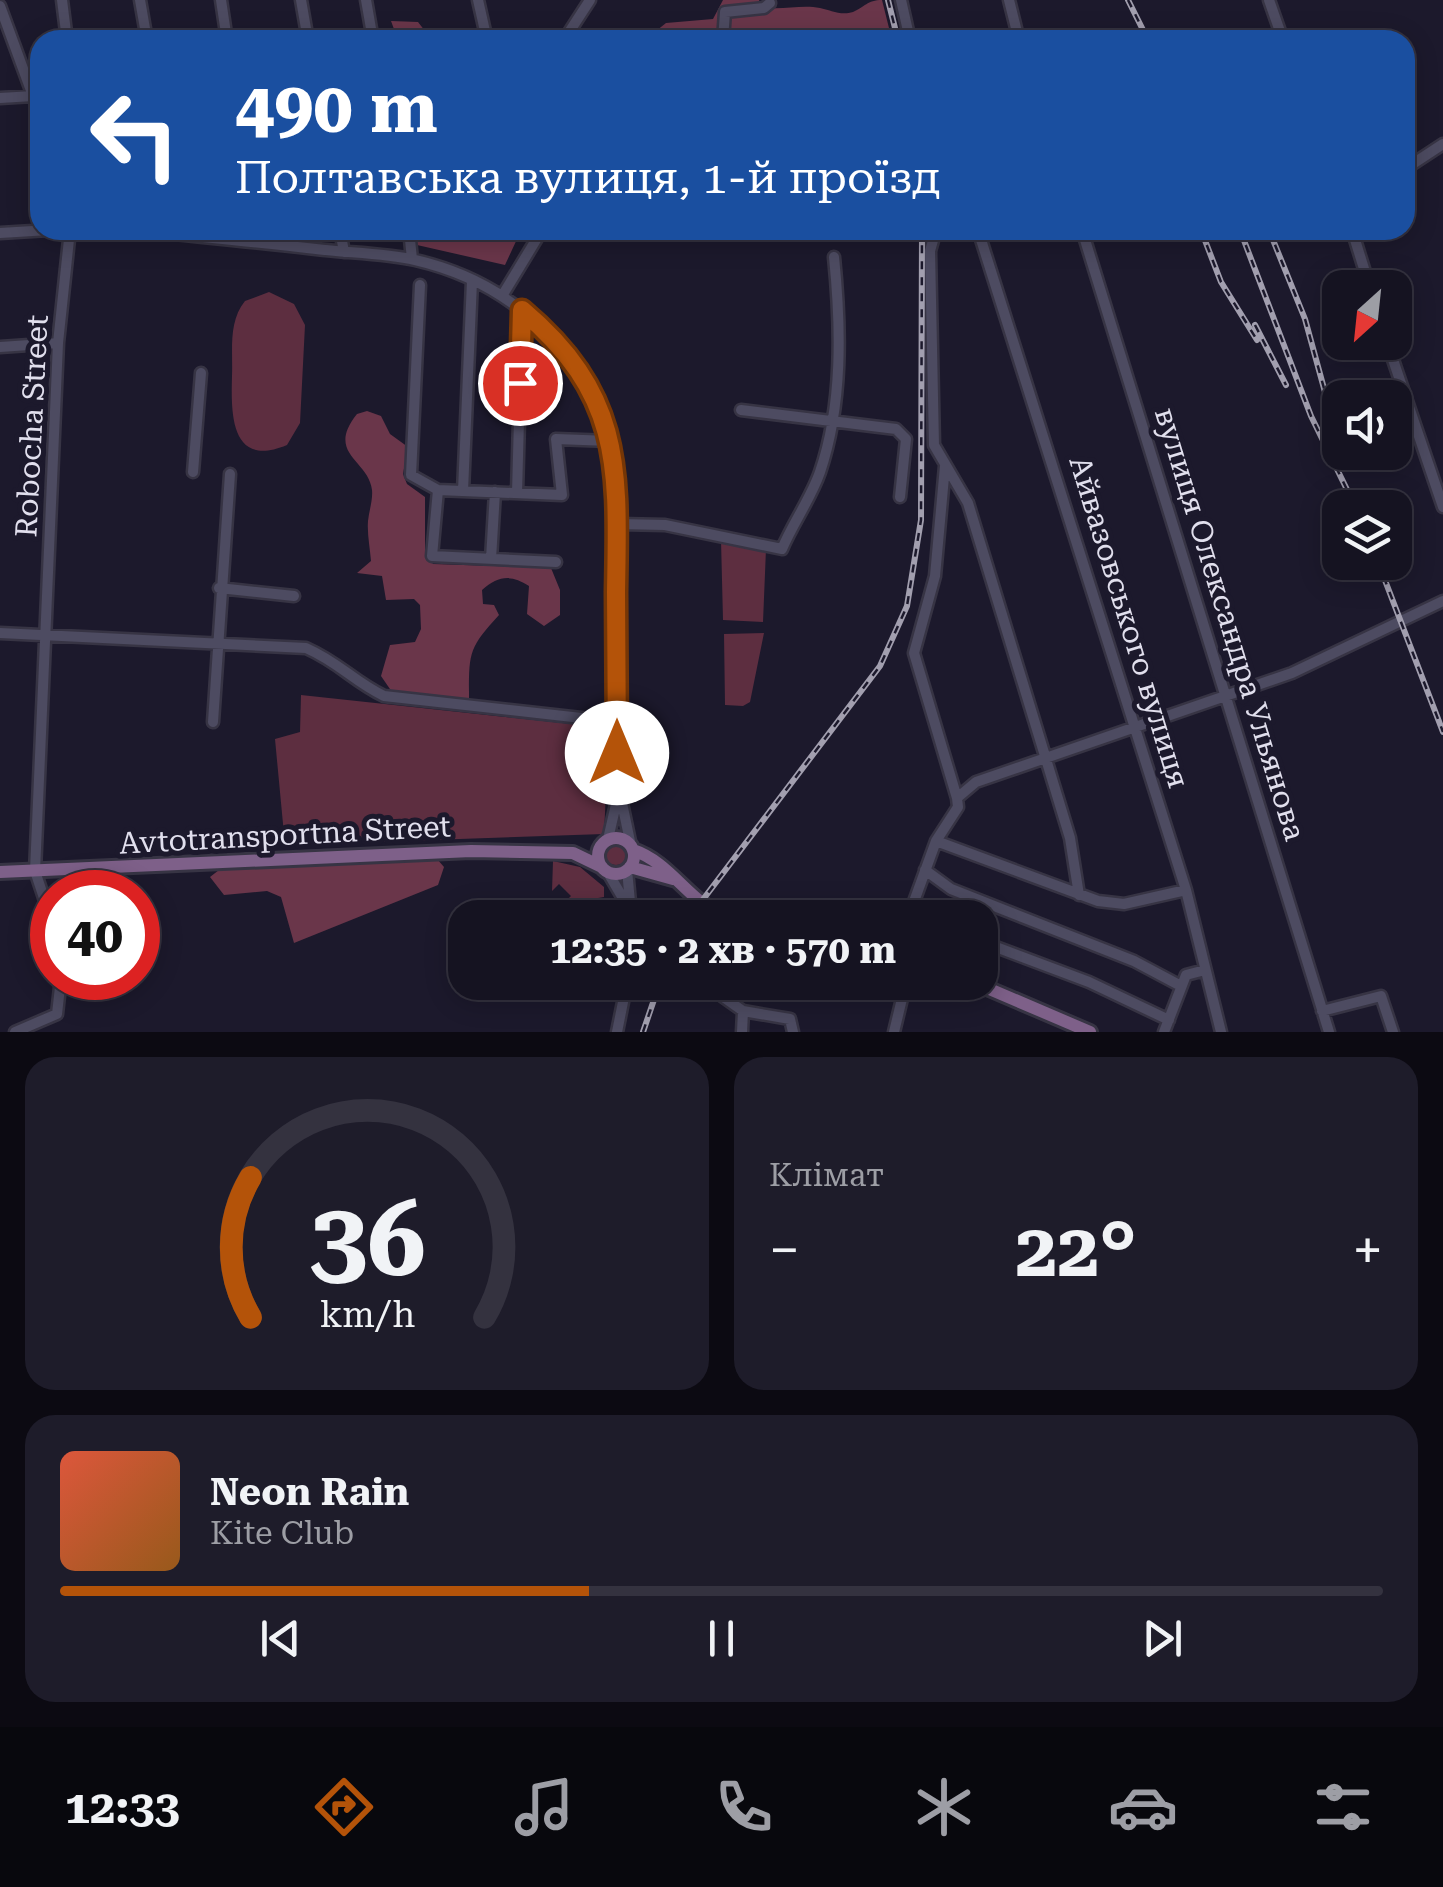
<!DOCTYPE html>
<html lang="uk">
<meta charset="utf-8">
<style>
:root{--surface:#151321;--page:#1e1c2a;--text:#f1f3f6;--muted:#9d9ea5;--line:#34323f;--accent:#b45309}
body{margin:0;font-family:"Roboto Serif",serif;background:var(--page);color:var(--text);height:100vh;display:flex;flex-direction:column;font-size:38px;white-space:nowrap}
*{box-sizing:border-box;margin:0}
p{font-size:32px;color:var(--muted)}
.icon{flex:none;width:55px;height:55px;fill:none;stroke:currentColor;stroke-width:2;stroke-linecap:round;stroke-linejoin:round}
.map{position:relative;height:1032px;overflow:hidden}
.details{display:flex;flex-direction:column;gap:25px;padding:25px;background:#0c0a12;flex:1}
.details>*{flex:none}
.banner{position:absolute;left:30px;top:30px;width:1385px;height:210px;border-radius:30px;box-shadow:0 5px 25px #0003,0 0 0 2px var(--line);background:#1a4fa0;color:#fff;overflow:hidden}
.needle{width:65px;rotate:207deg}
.buttons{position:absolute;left:1322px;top:270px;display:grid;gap:20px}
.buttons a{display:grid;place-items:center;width:90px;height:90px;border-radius:20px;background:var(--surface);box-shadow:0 5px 25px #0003,0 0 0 2px var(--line);font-size:50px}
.speed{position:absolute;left:30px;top:870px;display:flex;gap:20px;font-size:50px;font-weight:700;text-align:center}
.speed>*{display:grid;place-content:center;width:130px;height:130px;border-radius:50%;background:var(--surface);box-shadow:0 5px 25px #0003,0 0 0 2px var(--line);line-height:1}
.speed .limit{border:15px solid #d22;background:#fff;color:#111}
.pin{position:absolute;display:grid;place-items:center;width:85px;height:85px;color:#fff;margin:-42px;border:5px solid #fff;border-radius:50%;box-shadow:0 2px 10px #0007}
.me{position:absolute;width:110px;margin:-55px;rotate:0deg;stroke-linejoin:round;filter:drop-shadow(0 0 8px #0008)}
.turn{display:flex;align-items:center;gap:35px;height:210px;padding:0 40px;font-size:45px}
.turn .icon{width:130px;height:130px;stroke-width:2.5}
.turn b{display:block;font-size:70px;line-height:85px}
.big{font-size:75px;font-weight:700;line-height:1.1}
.details .tile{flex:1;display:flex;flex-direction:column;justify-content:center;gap:15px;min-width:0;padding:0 35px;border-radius:30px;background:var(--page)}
.details .dial{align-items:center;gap:0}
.dial svg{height:260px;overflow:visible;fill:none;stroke:var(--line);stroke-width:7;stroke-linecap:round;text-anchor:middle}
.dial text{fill:var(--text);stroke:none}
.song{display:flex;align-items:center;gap:30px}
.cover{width:120px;height:120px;border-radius:15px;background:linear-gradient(135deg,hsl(10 70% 55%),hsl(30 70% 35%))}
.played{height:10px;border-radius:5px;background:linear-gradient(90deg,var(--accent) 40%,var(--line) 40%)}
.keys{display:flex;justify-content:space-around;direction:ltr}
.heat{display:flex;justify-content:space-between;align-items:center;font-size:55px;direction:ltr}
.details .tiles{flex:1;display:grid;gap:25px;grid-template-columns:1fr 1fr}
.tile:last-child{grid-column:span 2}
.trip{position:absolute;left:448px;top:900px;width:550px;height:100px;border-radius:30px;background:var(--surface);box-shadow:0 5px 25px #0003,0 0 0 2px var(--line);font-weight:700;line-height:100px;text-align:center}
.tab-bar{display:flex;height:160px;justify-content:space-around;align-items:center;background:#08080d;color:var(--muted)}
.tab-bar .icon{width:70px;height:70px}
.tab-bar .current{color:var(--accent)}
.tab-bar b{font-size:45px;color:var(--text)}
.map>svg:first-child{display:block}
</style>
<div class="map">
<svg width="1443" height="1032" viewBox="0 0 1443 1032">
<rect width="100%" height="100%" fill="#1c192c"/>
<path fill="#5d2e40" d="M 269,292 L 294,304 L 305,325 L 300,423 L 287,445 C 230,469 231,413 232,376 C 233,350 228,322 245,301 Z
M 721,540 L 766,549 L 763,622 L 723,620 Z
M 764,633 L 750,702 L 743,706 L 725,705 L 724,634 Z
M 301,695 L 609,728 L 604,834 L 285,845 L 275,739 L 300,732 Z
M605 854a11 11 0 1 1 22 0a11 11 0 1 1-22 0Z
M 553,861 L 580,867 L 604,887 L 604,897 L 563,904 L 571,896 L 559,884 L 552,891 Z"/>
<path fill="#6a364a" d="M 723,0 L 759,0 L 761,7 C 781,11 801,4 820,8 C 830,10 841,16 853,12 C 865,7 867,0 882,0 L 892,40 L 859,40 L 858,36 L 848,40 L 656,40 L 656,31 L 666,23 L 713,19 Z
M 391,21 L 418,22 L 432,40 L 398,40 Z
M 414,230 L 517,230 L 518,237 L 505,265 L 417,245 Z
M 367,411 L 381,416 L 390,434 L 408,447 L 403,474 L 407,484 L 425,497 L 425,553 L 433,564 L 551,568 L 560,590 L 560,615 L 544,626 L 527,614 L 529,586 C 511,574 498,576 482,590 L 483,604 L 494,605 L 499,615 C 468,649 469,652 469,700 L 392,692 L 381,676 L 390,645 L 415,642 L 421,629 L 420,605 L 414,599 L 386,600 L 382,576 L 357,573 L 371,561 C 370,548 367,534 368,521 C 369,511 373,500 372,490 C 369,460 325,454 357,414 Z
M 437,859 L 444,867 L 438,885 L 294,943 L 281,897 L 267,891 L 224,895 L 210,877 L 219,870 Z"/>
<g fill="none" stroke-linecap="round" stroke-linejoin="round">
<defs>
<path id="minor" d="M 62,0 L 67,40
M 140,0 L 147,40
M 221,0 L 227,40
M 301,0 L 308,40
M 366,0 L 373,40
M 478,0 L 487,40
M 901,0 L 910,40
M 1009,0 L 1019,40
M 1269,0 L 1283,40
M 0,6 L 40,115
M 564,40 L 590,0
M 723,40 L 725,12 L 764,8 L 770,3
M 0,98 L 33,96
M 1405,169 L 1443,144
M 133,230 C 194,236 255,242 316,249 C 348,253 383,253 415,260 C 524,285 603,370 618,481 L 618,784 L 631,846
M 340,230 L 344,252
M 409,230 L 412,259
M 936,230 L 930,251 L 934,445 L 968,503 L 1070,838 L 1079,895
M 978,230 L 1186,890 L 1221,1032
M 1082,230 L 1329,1032
M 1352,230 L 1370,288
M 0,233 L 49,230
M 420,285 L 411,475 L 438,490 L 562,495 L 556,439 L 610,441
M 502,296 L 542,230
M 1387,342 L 1443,507
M 0,347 L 58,343
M 741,410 L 896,429 L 906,439 L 900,497
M 945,466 L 935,576 L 914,653 L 957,798
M 193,472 L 201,373
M 438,490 L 432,556 L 556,562
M 463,491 L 472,281
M 517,493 L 522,310
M 619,524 L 665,525 L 782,549 C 793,523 811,498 820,472 C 843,404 841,327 834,257
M 491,559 L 495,492
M 219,588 L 294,596
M 0,633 L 306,648 C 340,663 353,681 384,696 L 617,722
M 213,722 L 230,474
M 608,839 L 617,800
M 936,841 L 1098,901 L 1124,904 L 1186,890
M 627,870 L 630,902
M 925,870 L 951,889 L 1134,961 L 1181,986
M 607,871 L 631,912
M 908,918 L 936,841 L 958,807 L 957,798 L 976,782 L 1292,673 L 1443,601
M 52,922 L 35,871 L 58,343 L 70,230
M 980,941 L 1089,982 L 1169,1020
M 702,982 L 743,1011 L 742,1032
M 743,1011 L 790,1019 L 793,1032
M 1322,1011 L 1381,996 L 1393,1032
M 15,1032 L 57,1014 L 61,978
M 617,1032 L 627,982
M 894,1032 L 906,982
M 1164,1032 L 1186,975 L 1205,970"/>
<path id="major" d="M598 856a18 18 0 1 1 36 0a18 18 0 1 1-36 0Z
M 633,850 C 672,863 690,905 729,918
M 630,867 L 673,879
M 0,872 L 471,851 L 573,853 L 602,867
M 973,982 L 1090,1032"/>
</defs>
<use href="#minor" stroke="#373444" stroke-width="15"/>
<use href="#major" stroke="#373444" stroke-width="18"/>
<use href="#minor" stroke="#4d4b61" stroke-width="10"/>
<use href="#major" stroke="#7e6089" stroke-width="12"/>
<defs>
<path id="rail" d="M 888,0 L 898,40
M 1128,0 L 1148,40
M 1201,230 L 1221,282 L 1257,340
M 1240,230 L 1311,416 L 1356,508
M 1269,230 L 1305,319 L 1340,447
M 1255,325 L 1286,385
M 1378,562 L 1443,732
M 689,918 L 880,666 L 907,606 L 921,520 L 922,230
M 643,1032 L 660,982"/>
</defs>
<use href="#rail" stroke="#a29faf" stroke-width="6"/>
<use href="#rail" stroke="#1c192c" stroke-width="2.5" stroke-dasharray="8" stroke-linecap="butt"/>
</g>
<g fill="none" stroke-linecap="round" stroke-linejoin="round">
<defs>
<path id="route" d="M 520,383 L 522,310 C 624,396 618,470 616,592 C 616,646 617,700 617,753"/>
</defs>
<use href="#route" stroke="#753606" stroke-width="25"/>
<use href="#route" stroke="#b45309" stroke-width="18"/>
</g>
<g text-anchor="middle" stroke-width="10" stroke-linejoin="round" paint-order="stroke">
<g font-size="30" fill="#e1dfed" stroke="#1c192c">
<text transform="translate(32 426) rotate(-87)" y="10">Robocha Street</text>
<text transform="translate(1129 622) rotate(73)" y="10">Айвазовського вулиця</text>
<text transform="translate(1230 624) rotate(73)" y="10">вулиця Олександра Ульянова</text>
<text transform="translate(285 835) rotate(-3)" y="10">Avtotransportna Street</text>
</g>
</g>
</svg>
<div class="buttons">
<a><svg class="needle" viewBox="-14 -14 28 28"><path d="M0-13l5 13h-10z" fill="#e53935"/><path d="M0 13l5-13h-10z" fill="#9d9ea5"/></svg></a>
<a><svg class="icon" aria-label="sound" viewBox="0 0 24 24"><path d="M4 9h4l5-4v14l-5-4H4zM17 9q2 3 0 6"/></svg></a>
<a><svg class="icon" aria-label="layers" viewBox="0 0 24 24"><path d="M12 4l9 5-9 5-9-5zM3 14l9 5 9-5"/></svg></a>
</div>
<div class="speed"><div class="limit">40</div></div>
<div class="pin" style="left:520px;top:383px;background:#d93025"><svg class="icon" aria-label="arrive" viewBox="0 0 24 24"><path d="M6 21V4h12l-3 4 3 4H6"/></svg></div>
<svg class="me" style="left:617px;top:753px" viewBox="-20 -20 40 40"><circle r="19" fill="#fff"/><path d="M0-13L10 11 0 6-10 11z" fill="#b45309"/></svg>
<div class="trip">12:35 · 2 хв · 570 m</div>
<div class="banner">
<div class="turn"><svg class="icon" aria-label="left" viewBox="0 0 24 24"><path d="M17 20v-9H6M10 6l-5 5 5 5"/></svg><div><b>490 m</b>Полтавська вулиця, 1-й проїзд</div></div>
</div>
</div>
<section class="details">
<div class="tiles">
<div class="tile dial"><svg viewBox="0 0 100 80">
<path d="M14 69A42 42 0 1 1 86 69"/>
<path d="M14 69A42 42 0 0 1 14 26" stroke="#b45309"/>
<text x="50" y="56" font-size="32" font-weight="700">36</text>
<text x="50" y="72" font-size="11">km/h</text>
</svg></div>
<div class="tile"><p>Клімат</p>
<div class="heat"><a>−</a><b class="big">22°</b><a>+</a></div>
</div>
<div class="tile">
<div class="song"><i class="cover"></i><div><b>Neon Rain</b><p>Kite Club</p></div></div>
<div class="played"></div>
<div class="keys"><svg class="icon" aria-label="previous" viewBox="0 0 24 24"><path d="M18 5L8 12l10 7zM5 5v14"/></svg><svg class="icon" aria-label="pause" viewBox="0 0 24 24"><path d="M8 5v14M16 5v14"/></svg><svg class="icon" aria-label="next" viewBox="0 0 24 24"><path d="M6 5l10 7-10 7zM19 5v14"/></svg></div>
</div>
</div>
</section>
<nav class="tab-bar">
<b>12:33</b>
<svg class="icon current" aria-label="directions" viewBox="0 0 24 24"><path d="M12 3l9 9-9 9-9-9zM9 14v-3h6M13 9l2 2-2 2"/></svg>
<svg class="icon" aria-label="music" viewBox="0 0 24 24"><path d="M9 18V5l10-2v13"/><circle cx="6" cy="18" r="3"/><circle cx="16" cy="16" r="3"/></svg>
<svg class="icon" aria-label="phone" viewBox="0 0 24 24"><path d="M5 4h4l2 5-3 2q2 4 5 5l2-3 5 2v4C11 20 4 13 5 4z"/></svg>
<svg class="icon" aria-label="climate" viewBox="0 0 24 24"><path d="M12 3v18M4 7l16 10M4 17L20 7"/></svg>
<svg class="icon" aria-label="car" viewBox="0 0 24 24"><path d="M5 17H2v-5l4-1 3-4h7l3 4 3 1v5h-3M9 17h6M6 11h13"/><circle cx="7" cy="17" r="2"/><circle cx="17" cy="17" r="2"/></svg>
<svg class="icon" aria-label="filters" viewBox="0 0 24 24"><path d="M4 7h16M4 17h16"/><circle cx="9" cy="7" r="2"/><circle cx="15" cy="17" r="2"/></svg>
</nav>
